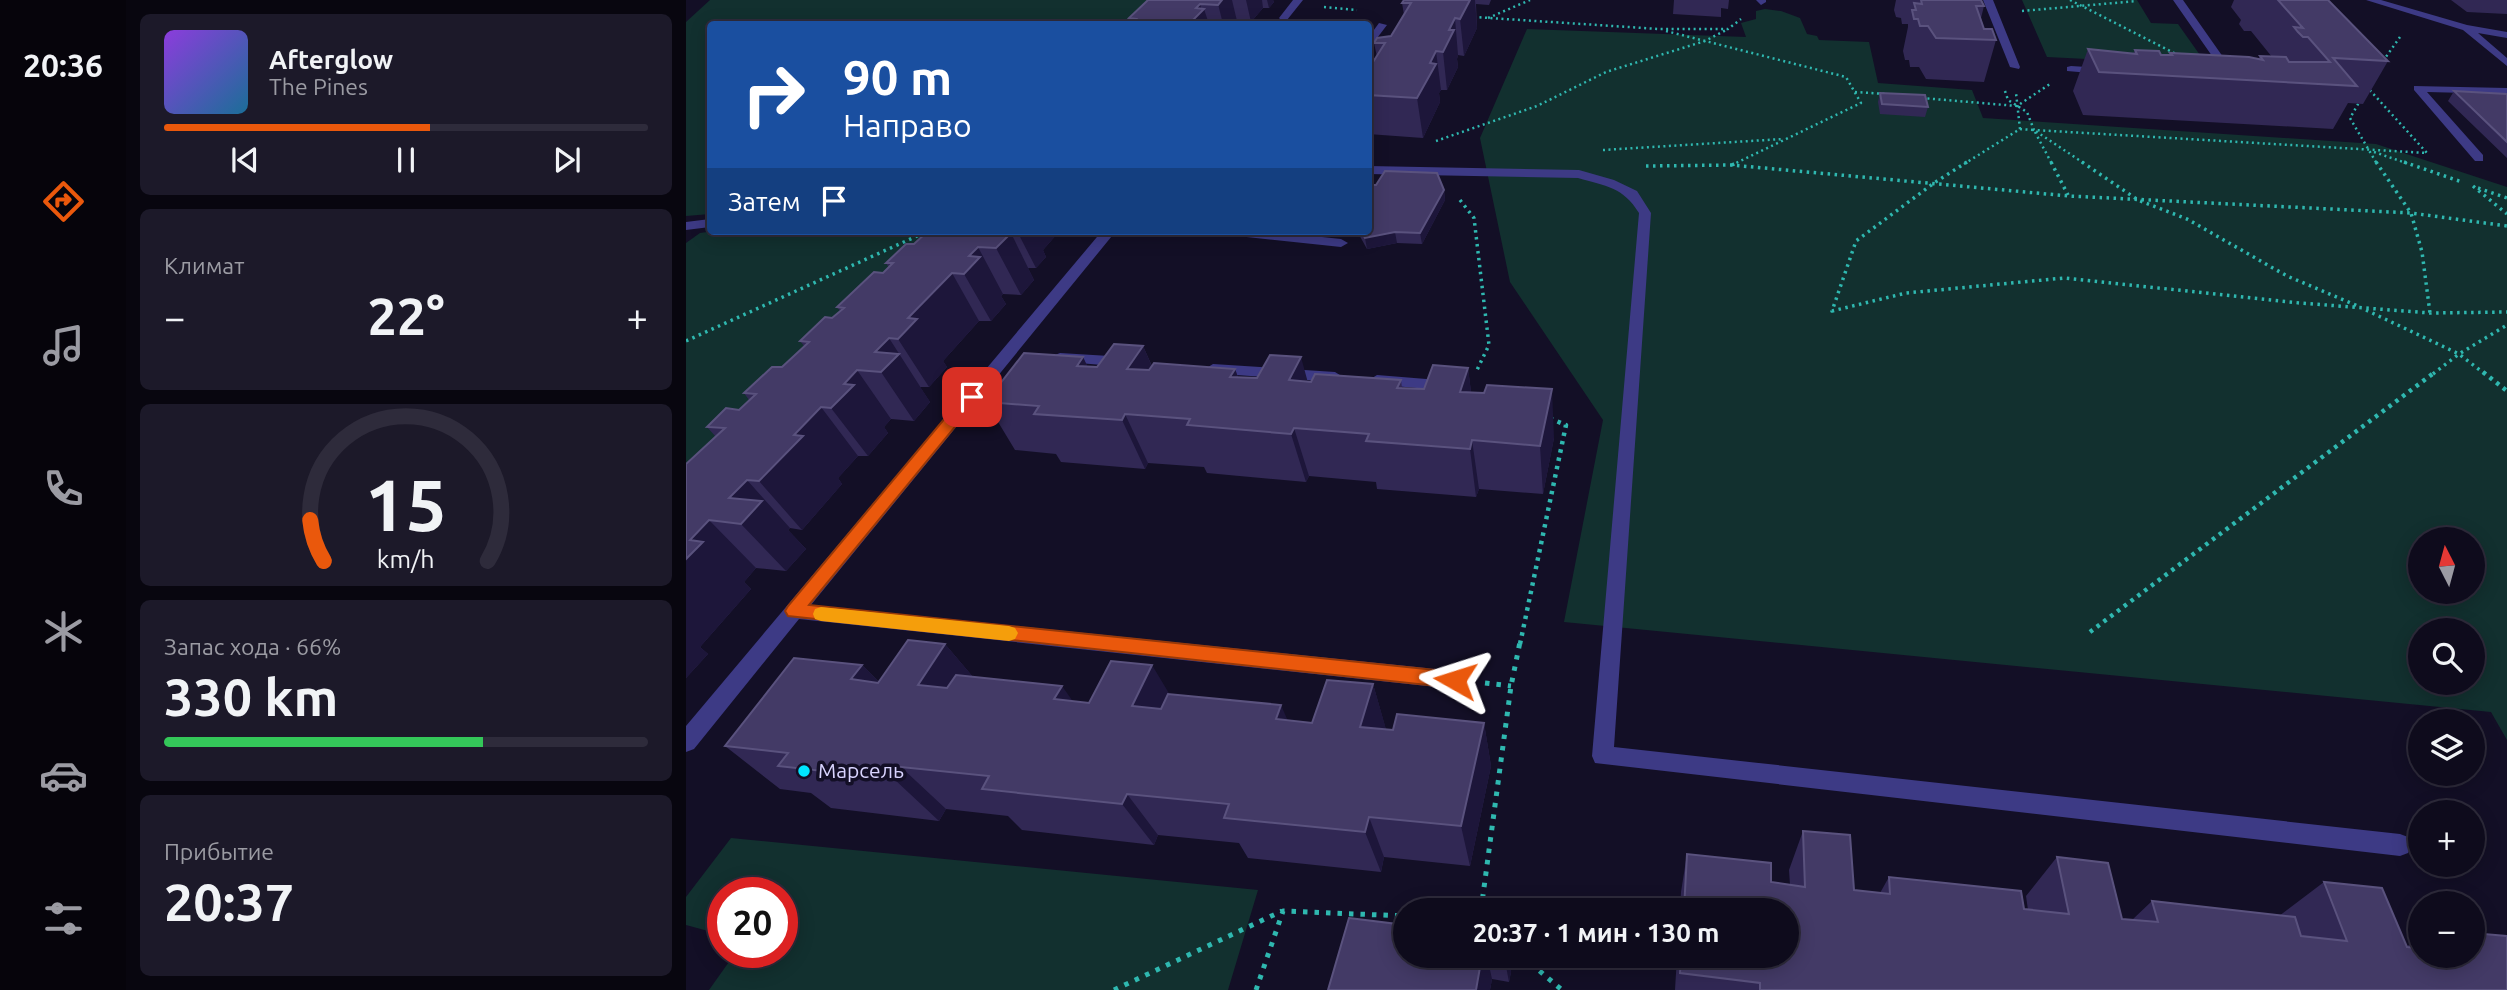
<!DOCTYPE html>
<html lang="ru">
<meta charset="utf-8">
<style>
:root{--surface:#0e0b1c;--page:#1c1929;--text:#f1f3f6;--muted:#9b9ba3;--line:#2e2b3b;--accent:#ea580c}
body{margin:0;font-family:Ubuntu,sans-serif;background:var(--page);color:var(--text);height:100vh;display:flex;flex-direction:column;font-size:26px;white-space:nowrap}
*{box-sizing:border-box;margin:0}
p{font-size:23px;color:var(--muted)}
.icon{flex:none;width:38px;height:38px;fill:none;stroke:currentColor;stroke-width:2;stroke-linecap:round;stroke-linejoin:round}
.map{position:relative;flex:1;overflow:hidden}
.panel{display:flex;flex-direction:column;gap:14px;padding:14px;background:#08060f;width:560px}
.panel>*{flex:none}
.top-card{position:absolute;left:21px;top:21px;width:665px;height:214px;border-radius:7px;box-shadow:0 4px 18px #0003,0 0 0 2px var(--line);background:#1a4fa0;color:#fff;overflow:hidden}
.needle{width:46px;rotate:354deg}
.tools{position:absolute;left:1722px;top:527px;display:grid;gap:14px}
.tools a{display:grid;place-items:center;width:77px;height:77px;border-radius:50%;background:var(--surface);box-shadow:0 4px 18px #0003,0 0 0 2px var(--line);font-size:35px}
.speed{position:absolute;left:21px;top:877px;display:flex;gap:14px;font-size:35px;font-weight:700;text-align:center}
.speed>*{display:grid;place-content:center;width:91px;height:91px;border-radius:50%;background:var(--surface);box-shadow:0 4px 18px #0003,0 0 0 2px var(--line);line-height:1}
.speed .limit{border:10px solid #d22;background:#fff;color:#111}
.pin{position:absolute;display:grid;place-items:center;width:60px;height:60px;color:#fff;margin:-30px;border-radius:14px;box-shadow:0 4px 10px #0006}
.me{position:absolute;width:77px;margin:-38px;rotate:276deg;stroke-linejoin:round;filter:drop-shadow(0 0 5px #0008)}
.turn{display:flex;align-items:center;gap:24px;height:147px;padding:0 21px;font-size:32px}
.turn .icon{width:91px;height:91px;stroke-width:2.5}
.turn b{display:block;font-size:49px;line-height:60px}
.then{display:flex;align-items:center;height:66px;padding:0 21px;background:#0003;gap:14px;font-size:26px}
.big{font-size:52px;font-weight:700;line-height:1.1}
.panel .tile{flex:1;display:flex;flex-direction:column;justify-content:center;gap:10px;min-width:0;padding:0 24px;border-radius:10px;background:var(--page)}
.panel .dial{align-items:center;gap:0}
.dial svg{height:182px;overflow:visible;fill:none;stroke:var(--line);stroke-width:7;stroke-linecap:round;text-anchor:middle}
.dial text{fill:var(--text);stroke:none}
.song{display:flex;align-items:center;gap:21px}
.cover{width:84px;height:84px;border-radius:10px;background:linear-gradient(135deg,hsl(270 70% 55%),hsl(200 70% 35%))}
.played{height:7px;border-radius:4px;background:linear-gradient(90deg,var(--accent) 55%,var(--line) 55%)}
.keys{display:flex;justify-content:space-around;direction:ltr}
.heat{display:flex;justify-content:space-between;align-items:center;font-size:38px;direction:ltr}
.charge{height:10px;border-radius:5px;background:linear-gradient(90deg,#34c759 66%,var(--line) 0)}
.trip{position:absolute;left:707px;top:898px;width:406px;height:70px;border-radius:35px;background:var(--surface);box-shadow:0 4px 18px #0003,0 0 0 2px var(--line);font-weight:700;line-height:70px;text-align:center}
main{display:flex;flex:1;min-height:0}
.dock{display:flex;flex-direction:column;width:126px;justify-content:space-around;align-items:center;background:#06040b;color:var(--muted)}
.dock .icon{width:49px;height:49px}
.dock .selected{color:var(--accent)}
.dock b{font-size:32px;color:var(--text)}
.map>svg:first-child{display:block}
</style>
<main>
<nav class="dock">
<b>20:36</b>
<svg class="icon selected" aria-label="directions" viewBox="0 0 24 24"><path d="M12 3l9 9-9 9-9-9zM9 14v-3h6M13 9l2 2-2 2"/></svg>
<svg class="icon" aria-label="music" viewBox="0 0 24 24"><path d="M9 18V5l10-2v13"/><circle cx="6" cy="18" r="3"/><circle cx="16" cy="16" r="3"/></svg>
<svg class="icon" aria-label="phone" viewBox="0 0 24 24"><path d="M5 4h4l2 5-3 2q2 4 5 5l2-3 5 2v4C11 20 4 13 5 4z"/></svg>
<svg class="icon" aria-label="climate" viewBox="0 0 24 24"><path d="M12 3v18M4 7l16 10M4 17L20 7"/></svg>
<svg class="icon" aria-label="car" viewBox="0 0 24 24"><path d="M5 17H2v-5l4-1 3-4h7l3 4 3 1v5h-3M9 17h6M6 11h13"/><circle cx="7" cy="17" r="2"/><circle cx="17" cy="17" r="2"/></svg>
<svg class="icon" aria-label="filters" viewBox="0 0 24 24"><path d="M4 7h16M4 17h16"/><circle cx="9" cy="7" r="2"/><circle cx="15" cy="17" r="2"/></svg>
</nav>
<section class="panel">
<div class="tile">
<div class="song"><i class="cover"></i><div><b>Afterglow</b><p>The Pines</p></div></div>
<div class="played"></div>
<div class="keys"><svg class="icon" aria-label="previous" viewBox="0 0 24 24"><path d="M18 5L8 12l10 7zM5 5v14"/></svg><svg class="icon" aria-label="pause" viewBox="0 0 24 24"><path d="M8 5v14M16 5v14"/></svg><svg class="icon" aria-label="next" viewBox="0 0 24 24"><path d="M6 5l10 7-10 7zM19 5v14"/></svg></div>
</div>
<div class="tile"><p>Климат</p>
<div class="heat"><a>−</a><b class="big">22°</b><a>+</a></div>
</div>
<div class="tile dial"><svg viewBox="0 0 100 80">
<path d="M14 69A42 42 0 1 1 86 69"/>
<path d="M14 69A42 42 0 0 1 8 51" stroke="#ea580c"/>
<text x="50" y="56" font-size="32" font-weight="700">15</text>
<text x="50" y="72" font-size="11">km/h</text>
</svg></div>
<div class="tile"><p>Запас хода · 66%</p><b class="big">330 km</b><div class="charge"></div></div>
<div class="tile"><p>Прибытие</p><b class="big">20:37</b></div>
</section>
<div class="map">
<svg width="1821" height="990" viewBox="0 0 1821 990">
<rect width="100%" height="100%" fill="#130f26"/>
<path fill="#12302f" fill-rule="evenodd" d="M 24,0 L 507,0 L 463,24 L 24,24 L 24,214 L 0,216 L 0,22 Z
M 1336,0 L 1451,0 L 1465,23 L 1492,24 L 1521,65 L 1361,57 Z
M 1079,9 L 1095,11 L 1114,18 L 1121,34 L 1131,36 L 1133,40 L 1183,42 L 1192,83 L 1286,90 L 1297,118 L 1690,144 L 1821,187 L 1821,740 L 1805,712 L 878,622 L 917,420 L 824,282 L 794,138 L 841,29 L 1060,37 L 1055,23 L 1070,19 L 1070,11 ZM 1734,539 L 1787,539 L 1787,592 L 1734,592 ZM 1734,630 L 1787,630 L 1787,682 L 1734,682 Z
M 28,231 L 267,231 L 0,496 L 0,243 L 14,233 Z
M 45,838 L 572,890 L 542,990 L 23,990 L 50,952 L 96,952 L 96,892 L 37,892 L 37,935 L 0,925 L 0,897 Z"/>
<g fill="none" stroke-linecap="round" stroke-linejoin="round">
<path stroke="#2fb8b0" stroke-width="2.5" stroke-dasharray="2 3.5" stroke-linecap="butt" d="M 1384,0 L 1492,55
M 638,7 L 671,10
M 1336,11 L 1451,1
M 788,17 L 973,29 L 1042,29 L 1055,19
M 802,18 L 844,0
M 980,31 L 1160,77 L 1175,103 L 1048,164
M 1697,61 L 1714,37
M 1319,91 L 1322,100 L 1341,112 L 1348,130 L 1741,153 L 1681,87
M 1169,92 L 1200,94
M 1236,98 L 1331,106 L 1364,84
M 1675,99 L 1664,118 L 1691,164
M 1334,129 L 1348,130 L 1399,164
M 1349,132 L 1366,164
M 750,141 L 851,106 L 920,72 L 1019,41 L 1042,29
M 917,150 L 1097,139
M 1688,152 L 1723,164
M 1278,164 L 1334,129 L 1330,93"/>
<path stroke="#2fb8b0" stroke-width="3.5" stroke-dasharray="2.5 4.5" stroke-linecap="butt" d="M 1281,162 L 1248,183 L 1170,241 L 1146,311 L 1220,293 L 1378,278 L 1614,303 L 1744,313 L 1821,312
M 1365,162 L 1382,195
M 1396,162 L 1452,200 L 1501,219 L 1601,276 L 1672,306
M 1690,162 L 1725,213 L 1736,252 L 1744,313
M 1718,162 L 1776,182
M 1046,165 L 1052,162
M 960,166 L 1045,165 L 1383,196 L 1725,213 L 1821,226
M 1787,186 L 1821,214
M 1792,188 L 1821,198
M 774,200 L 788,218 L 803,345 L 790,372
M 1680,310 L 1773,354 L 1799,374
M 0,341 L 242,231
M 1747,374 L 1773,354 L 1821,325"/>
<path stroke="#2fb8b0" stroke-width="4.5" stroke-dasharray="3.5 5" stroke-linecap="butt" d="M 1797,372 L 1821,391
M 1404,632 L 1749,372
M 834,644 L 880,425 L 863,418"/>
<path stroke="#2fb8b0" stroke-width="5" stroke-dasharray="4.5 7" stroke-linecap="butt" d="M 799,683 L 825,686
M 795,910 L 825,686 L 834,642
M 836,956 L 876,990
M 428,990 L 596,911
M 570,990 L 597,911 L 719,916"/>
<path fill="#3d3a85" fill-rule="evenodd" d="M 607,0 L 617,0 L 601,20 L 595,20 L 593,18 Z
M 1070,0 L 1080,0 L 1080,2 L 1075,5 Z
M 1297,0 L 1307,0 L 1334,67 L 1333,69 L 1324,67 Z
M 1487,0 L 1497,0 L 1549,74 L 1548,76 L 1540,76 Z
M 1680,0 L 1695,0 L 1781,25 L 1821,32 L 1821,38 L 1792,33 L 1821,58 L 1821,66 L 1777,30 Z
M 693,23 L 701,25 L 682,50 L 682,38 Z
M 1385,66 L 1416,68 L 1421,71 L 1416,74 L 1381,71 L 1381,67 Z
M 1728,86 L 1821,88 L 1821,94 L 1741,92 L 1797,155 L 1797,161 L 1789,161 L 1728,90 Z
M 682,166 L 893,170 L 928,180 L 951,191 L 965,213 L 928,747 L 1714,834 L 1722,837 L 1726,845 L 1722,853 L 1714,856 L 909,763 L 906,756 L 953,213 C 937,187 920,186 892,178 L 682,174 Z
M 24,219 L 24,227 L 0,230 L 0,222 Z
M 416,231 L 430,231 L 125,605 L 769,671 L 776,674 L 779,680 L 776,686 L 769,689 L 113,619 L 8,749 L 0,752 L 0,726 Z
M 535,231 L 579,231 L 655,239 L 662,243 L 655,247 L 542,235 Z
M 374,353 L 440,357 L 448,362 L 440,367 L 369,361 L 366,358 L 369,355 Z
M 527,364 L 649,372 L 657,377 L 649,382 L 522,373 L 519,369 Z
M 691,375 L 765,381 L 773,386 L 765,391 L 685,384 L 683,380 Z"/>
</g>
<path fill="#312854" d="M 462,0 L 587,0 L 588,2 L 583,8 L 577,8 L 565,22 L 551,21 L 548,24 L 444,24 L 443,18 Z
M 718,0 L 805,0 L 803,5 L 790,4 L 791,28 L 778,56 L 772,55 L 771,59 L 772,67 L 761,90 L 755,90 L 753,93 L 754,102 L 737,138 L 682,134 L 682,70 L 691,57 L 688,43 L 705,36 L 718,15 L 716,3 Z
M 988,0 L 1043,0 L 1042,9 L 1035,8 L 1035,17 L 987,14 Z
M 1210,0 L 1295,0 L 1298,6 L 1295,18 L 1298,29 L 1310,40 L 1298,82 L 1240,79 L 1233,67 L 1224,67 L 1223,60 L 1219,60 L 1217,51 L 1222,27 L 1222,24 L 1216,24 L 1215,18 L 1210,17 L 1208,10 Z
M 1548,0 L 1642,0 L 1702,61 L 1677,104 L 1662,103 L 1647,129 L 1397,115 L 1387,91 L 1402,49 L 1447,54 L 1449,50 L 1475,55 L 1483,55 L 1484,53 L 1572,59 L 1574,56 L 1586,57 L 1565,31 L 1558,31 L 1553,24 L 1555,20 L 1545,7 Z
M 1765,0 L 1821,0 L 1821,14 L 1781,12 Z
M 1768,91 L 1821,94 L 1821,158 L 1762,101 Z
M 1194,93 L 1242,107 L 1239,117 L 1194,114 L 1192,102 Z
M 758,190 L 759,200 L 736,244 L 711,243 L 681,249 L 671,231 L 682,231 Z
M 242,231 L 369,231 L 371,234 L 357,250 L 360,257 L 350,268 L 342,268 L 348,280 L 335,295 L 317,294 L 315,296 L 320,304 L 305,321 L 293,321 L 257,361 L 261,367 L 243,387 L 234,387 L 244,402 L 228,421 L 205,419 L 198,427 L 202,433 L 182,456 L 172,456 L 152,478 L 156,484 L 116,530 L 104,528 L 102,530 L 120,549 L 100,571 L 70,568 L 58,582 L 65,589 L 14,647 L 22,654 L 0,678 L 0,464 L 30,437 L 21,427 L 53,410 L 63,400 L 58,393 L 96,367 L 118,346 L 114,341 L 146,318 L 154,311 L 151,307 L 203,268 L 200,263 L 228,244 Z
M 457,346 L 466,366 L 549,369 L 552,377 L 622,382 L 715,380 L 716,388 L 738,389 L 782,368 L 785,392 L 868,438 L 857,494 L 793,489 L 790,497 L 691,489 L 690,482 L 623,476 L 620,482 L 521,473 L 518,467 L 462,463 L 459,469 L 375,462 L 370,454 L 329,450 L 300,402 L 397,357 L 401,366 L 411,367 Z
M 259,644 L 287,677 L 387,701 L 403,703 L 483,694 L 602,721 L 626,723 L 687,684 L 700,730 L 707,730 L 798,723 L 805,766 L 784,866 L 698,857 L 695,872 L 562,858 L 553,843 L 472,835 L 468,845 L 336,830 L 322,816 L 260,809 L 253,821 L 145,808 L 125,793 L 94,789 L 39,746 L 176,665 L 193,682 Z
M 1117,831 L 1168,890 L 1194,893 L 1203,877 L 1342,910 L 1340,896 L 1371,857 L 1436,919 L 1446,920 L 1466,901 L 1593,916 L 1638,882 L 1721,946 L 1734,939 L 1734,956 L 1787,956 L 1821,990 L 989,990 L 991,956 L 1101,956 L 1101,910 L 994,910 L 995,892 L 1001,854 L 1085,882 L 1104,885 L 1103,870 Z
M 719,956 L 822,956 L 825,972 L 823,982 L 806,979 L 804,990 L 642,990 Z"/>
<path fill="#1d163a" d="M 531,0 L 546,0 L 551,21 L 548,24 L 537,24 Z
M 560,0 L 576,0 L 577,8 L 565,22 Z
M 581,0 L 587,0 L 588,2 L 583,8 Z
M 784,0 L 789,0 L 791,28 L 778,56 L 774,19 Z
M 514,4 L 516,11 L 518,9 L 523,24 L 503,24 L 510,8 Z
M 769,18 L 772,55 L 771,59 L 772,67 L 761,90 L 757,52 L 763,30 Z
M 750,51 L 755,90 L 753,93 L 754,102 L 737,138 L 731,98 L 744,63 Z
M 758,190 L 759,200 L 736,244 L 734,233 Z
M 307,231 L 323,231 L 325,233 L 348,280 L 335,295 L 310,248 Z
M 331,231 L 369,231 L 371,234 L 357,250 L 360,257 L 350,268 Z
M 709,232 L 711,243 L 681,249 L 679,238 Z
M 292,247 L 317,294 L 315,296 L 320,304 L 305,321 L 278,274 L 283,256 Z
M 266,273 L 293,321 L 257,361 L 261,367 L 243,387 L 212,339 L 222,318 Z
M 203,338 L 244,402 L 228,421 L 195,372 L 189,352 Z
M 457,346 L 478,394 L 441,369 Z
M 397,357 L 420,406 L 391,366 Z
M 615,357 L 628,405 L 603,380 Z
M 782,368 L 788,416 L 774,392 Z
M 549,369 L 566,417 L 544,377 Z
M 171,370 L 205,419 L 198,427 L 202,433 L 182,456 L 145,408 L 158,384 Z
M 866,389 L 868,438 L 857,494 L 854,446 Z
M 135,407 L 172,456 L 152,478 L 156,484 L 116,530 L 73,481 L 108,435 Z
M 439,414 L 462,463 L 459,469 L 436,420 Z
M 608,428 L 623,476 L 620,482 L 605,434 Z
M 786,440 L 793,489 L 790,497 L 784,449 Z
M 61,480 L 104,528 L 102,530 L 120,549 L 100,571 L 55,524 L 43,498 Z
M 23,520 L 70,568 L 58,582 L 65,589 L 14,647 L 22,654 L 0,678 L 0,559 L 4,540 Z
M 259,644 L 298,690 L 273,730 L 232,685 Z
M 176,665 L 220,710 L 165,679 Z
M 466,665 L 493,710 L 446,706 Z
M 687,684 L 700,729 L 688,770 L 674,727 Z
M 376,686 L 408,731 L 368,699 Z
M 595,705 L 614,749 L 590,719 Z
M 798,723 L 805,766 L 784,866 L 775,826 Z
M 215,767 L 260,809 L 253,821 L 208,779 Z
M 441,794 L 472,835 L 468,845 L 436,804 Z
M 683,817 L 698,857 L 695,872 L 679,832 Z
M 796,956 L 801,956 L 806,979 L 804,990 L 790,990 Z
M 818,956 L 822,956 L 825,972 L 823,982 Z"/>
<path fill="#433a66" stroke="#5a527e" stroke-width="2" d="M 462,0 L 536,0 L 532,5 L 514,4 L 510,8 L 518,9 L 503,24 L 444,24 L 450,19 L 443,18 Z
M 718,0 L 784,0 L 774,19 L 769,18 L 763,30 L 768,30 L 757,52 L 750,51 L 744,63 L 750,64 L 731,98 L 682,95 L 682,70 L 699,43 L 688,43 L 691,38 L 705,36 L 725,3 L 716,3 Z
M 1235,0 L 1295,0 L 1298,6 L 1290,6 L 1298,29 L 1306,29 L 1310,40 L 1250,38 L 1242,26 L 1234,26 L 1232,19 L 1228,19 L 1226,10 L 1230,10 L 1228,3 L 1236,4 Z
M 1592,0 L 1642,0 L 1702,61 L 1647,58 L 1671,86 L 1413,72 L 1402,49 L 1451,54 L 1449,50 L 1473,51 L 1475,55 L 1486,55 L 1484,53 L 1563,57 L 1577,60 L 1574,56 L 1600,57 L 1603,62 L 1644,62 L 1622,37 L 1617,37 L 1612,32 L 1608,27 L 1617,28 Z
M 1768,91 L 1821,94 L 1821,142 Z
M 1194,93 L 1239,95 L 1242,107 L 1196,104 Z
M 699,171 L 751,173 L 758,190 L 734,233 L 709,232 L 679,238 L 675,231 L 682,231 L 682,185 L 690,185 Z
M 242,231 L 307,231 L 307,232 L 325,233 L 310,248 L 292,247 L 283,256 L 294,257 L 278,274 L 266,273 L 222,318 L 231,319 L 212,339 L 203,338 L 189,352 L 213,354 L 195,372 L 171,370 L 158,384 L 168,385 L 145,408 L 135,407 L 108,435 L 117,436 L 73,481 L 61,480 L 43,498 L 76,501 L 55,524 L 23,520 L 4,540 L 17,542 L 0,559 L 0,464 L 39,428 L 21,427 L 40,408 L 53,410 L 70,394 L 58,393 L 86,367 L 96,367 L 123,342 L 114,341 L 139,317 L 146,318 L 158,308 L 151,307 L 188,272 L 197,273 L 207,263 L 200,263 L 220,244 L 228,244 Z
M 428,344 L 457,346 L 441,369 L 463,370 L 468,363 L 549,369 L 544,377 L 571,378 L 584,355 L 615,357 L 603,380 L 625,382 L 629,374 L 715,380 L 711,388 L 738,389 L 747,365 L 782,368 L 774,392 L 798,393 L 801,385 L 866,389 L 854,446 L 786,440 L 784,449 L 680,441 L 683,434 L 608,428 L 605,434 L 501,425 L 504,419 L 439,414 L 436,420 L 348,414 L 353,406 L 300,402 L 338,353 L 397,357 L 391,366 L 411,367 Z
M 222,640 L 259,644 L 232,685 L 261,688 L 270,675 L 376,686 L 368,699 L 403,703 L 425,661 L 466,665 L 446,706 L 475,709 L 482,694 L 595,705 L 590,719 L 626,723 L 641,680 L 687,684 L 674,727 L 707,730 L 711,714 L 798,723 L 775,826 L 683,817 L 679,832 L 538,818 L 543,804 L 441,794 L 436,804 L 296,789 L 303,776 L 215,767 L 208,779 L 92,766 L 102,753 L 39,746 L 108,658 L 176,665 L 165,679 L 192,683 Z
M 1117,831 L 1164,835 L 1168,890 L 1204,894 L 1203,877 L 1335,891 L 1338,909 L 1383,914 L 1371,857 L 1422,863 L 1436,919 L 1472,922 L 1466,901 L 1609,917 L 1615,936 L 1661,941 L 1638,882 L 1696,888 L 1721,947 L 1734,948 L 1734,956 L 1787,956 L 1787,933 L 1821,936 L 1821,990 L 1074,990 L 1074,983 L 994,973 L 995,956 L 1101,956 L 1101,910 L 998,910 L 1001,854 L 1085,863 L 1085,882 L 1119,887 Z
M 663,918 L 719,925 L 719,956 L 796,956 L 790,990 L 642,990 Z"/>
<path fill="#ea580c" stroke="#983908" stroke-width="2" d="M 286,392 L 293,397 L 291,400 L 123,605 L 769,672 L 775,674 L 778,680 L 775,686 L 769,688 L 102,616 L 99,611 L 102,606 L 280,393 Z"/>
<path fill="#f59e0b" d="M 135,607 L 323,626 L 329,628 L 332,633 L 329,639 L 323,641 L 135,621 L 129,619 L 127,614 L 129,609 Z"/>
<circle fill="#00e5ff" stroke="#130f26" stroke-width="2.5" cx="118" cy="771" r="7"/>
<g text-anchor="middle" stroke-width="7" stroke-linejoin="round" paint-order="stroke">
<g font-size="21" fill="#d9d4ff" stroke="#130f26" text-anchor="start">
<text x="132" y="778">Марсель</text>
</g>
</g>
</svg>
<div class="tools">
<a><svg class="needle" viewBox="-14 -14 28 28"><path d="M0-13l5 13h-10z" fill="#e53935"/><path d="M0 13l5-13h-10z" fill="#9b9ba3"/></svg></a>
<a><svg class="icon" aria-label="search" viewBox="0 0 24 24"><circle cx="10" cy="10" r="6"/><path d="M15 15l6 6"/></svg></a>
<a><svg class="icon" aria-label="layers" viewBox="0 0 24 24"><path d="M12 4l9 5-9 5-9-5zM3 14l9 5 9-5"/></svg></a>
<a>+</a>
<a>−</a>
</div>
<div class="speed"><div class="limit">20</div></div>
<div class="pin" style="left:286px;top:397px;background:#d93025"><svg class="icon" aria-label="arrive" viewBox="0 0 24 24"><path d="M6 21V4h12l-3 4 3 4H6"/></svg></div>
<svg class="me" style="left:769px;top:680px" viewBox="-20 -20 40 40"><path d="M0-17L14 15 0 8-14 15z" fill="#ea580c" stroke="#fff" stroke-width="4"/></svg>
<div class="trip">20:37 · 1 мин · 130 m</div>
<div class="top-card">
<div class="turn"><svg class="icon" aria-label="right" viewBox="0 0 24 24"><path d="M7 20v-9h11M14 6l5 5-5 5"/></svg><div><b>90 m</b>Направо</div></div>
<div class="then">Затем<svg class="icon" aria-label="arrive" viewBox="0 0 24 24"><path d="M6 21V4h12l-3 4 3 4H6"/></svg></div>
</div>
</div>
</main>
